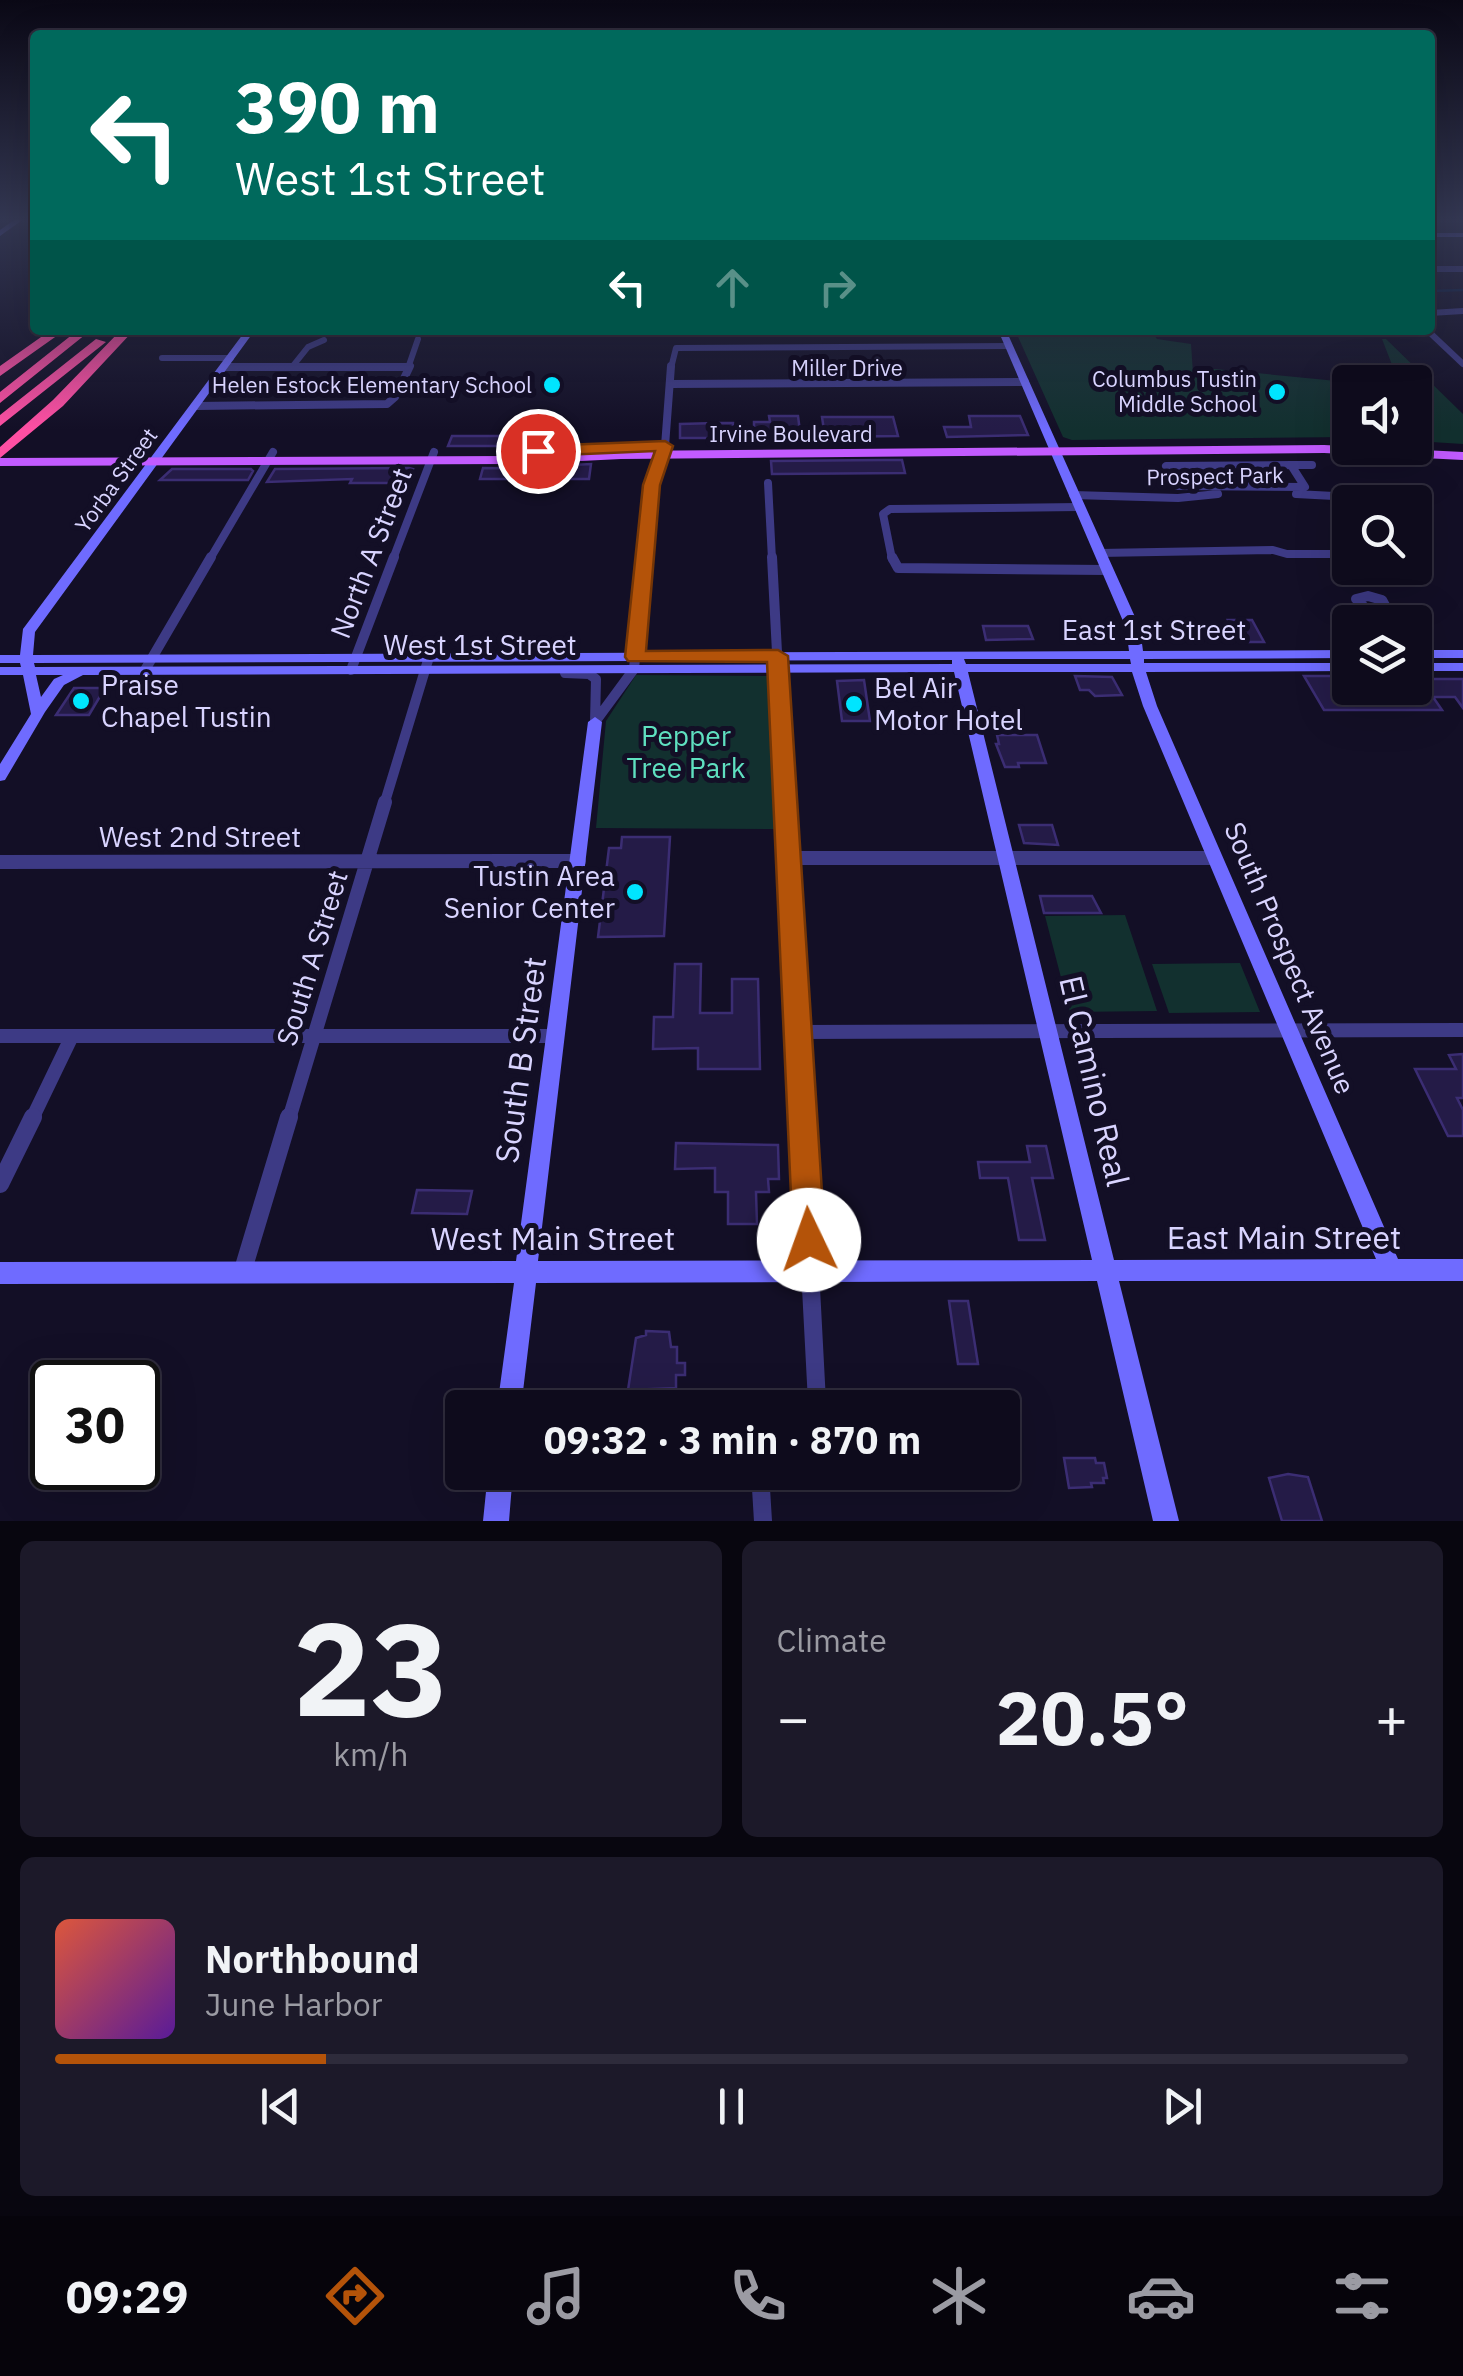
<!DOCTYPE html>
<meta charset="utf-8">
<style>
:root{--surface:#0e0b1c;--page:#1c1929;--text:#f1f3f6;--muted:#9b9ba3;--line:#2e2b3b;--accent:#b45309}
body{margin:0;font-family:"IBM Plex Sans",sans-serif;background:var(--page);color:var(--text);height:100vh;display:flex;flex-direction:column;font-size:38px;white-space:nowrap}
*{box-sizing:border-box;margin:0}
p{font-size:32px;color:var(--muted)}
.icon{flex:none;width:55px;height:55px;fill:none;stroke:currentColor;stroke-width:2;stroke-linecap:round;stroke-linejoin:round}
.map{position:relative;height:1521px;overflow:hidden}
.side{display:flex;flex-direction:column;gap:20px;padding:20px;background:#08060f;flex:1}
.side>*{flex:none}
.hud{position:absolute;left:30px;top:30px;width:1405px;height:305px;border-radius:10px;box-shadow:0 10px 40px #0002,0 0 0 2px var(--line);background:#00695c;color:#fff;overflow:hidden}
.fabs{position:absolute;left:1332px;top:365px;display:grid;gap:20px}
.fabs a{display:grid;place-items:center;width:100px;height:100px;border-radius:10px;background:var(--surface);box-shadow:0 10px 40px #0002,0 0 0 2px var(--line);font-size:50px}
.speed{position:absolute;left:30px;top:1360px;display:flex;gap:20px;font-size:50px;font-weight:700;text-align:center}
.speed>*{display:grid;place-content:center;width:130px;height:130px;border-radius:50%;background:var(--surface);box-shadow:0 10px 40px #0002,0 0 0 2px var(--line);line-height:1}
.speed .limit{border:5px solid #111;border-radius:15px;background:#fff;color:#111}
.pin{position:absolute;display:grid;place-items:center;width:85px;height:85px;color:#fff;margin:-42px;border:5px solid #fff;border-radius:50%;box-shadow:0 2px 10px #0007}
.me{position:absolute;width:110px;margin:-55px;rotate:357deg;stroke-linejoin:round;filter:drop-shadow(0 0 8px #0008)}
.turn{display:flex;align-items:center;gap:35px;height:210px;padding:0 40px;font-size:45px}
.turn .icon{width:130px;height:130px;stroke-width:2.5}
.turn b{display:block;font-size:70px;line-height:85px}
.lanes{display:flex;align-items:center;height:95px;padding:0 40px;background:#0003;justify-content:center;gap:50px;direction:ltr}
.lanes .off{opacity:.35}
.big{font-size:75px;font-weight:700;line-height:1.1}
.side .card{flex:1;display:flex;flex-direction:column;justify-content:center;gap:15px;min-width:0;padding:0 35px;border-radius:15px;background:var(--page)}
.side .dial{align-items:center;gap:0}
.dial b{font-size:130px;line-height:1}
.song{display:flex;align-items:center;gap:30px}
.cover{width:120px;height:120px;border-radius:15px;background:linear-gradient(135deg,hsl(10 70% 55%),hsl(270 70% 35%))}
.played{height:10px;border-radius:5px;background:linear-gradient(90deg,var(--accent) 20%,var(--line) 20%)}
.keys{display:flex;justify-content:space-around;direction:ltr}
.heat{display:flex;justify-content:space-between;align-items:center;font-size:55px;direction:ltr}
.side .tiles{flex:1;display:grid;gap:20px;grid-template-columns:1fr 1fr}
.card:last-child{grid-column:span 2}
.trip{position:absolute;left:445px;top:1390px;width:575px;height:100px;border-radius:10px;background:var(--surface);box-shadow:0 10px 40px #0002,0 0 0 2px var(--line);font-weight:700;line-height:100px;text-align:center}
.menu{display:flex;height:160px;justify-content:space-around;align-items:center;background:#06040b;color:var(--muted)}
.menu .icon{width:70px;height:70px}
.menu .active{color:var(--accent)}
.menu b{font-size:45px;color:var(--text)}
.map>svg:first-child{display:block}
</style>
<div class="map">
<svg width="1463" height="1521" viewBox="0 0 1463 1521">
<rect width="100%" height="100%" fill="#130f26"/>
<path fill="#12302f" d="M 1015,330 L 1150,330 L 1157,339 L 1191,344 L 1193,373 L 1199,369 L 1215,369 L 1347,382 L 1338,370 L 1394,370 L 1382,339 L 1386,339 L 1463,414 L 1463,444 L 1415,441 L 1415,382 L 1350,382 L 1350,437 L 1072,440 L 1063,437 Z
M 636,675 L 769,676 L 775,829 L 596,828 L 606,721 Z
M 1125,915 L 1157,1011 L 1070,1012 L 1045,916 Z
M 1240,963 L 1260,1012 L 1169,1013 L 1152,964 Z"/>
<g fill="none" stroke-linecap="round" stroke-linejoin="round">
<path stroke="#0a1f44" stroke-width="2.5" d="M 1430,291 L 1463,290"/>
</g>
<path fill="#241b47" stroke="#3b2d73" stroke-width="2.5" d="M 769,416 L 798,416 L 801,439 L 754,439 L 754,422 L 770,422 Z
M 969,416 L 1020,416 L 1028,435 L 947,437 L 944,427 L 971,427 Z
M 822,417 L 893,417 L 898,436 L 825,437 Z
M 717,423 L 733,423 L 733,438 L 680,438 L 680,424 Z
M 452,436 L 504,436 L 501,446 L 448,446 Z
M 884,460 L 902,460 L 905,473 L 772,474 L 771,461 Z
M 591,464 L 589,479 L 480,479 L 483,468 L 571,469 L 572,465 Z
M 172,469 L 251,469 L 253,471 L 248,480 L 160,480 Z
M 275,469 L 409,468 L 413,469 L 408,481 L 399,483 L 350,483 L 352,479 L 267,482 Z
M 1228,620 L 1252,620 L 1264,642 L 1240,642 Z
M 983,626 L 1028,626 L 1033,639 L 986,640 Z
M 1075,676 L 1112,677 L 1122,695 L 1095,696 L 1089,690 L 1080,690 Z
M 1304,676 L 1350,676 L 1350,688 L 1415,688 L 1415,679 L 1463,679 L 1463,708 L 1455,697 L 1433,697 L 1442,710 L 1324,710 Z
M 864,680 L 870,721 L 842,721 L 837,681 Z
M 74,688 L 105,688 L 89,715 L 56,715 Z
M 997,735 L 1037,735 L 1046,763 L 1018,763 L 1019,767 L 1005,767 L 996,744 L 999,744 Z
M 1019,825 L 1052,825 L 1058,845 L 1024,843 Z
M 622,837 L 670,837 L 664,936 L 598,937 L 609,848 L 621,848 Z
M 1040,896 L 1092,896 L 1101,913 L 1044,913 Z
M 675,964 L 701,964 L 700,1013 L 732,1013 L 732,979 L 758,979 L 760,1069 L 698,1069 L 698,1048 L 653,1049 L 654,1017 L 673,1017 Z
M 1463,1054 L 1463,1098 L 1457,1098 L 1463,1110 L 1463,1136 L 1448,1136 L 1415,1069 L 1456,1069 L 1449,1055 Z
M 676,1143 L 778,1145 L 779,1179 L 768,1179 L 769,1192 L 756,1192 L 757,1224 L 728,1224 L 728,1192 L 715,1192 L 715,1168 L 675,1169 Z
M 1027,1146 L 1046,1146 L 1053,1178 L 1032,1178 L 1045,1240 L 1019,1240 L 1008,1178 L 980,1178 L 978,1162 L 1030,1162 Z
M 417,1190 L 472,1191 L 467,1214 L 412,1213 Z
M 949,1301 L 968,1301 L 978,1364 L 958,1364 Z
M 646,1331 L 669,1332 L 671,1347 L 677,1347 L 677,1363 L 685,1363 L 685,1375 L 676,1375 L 676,1388 L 628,1390 L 636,1338 L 646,1335 Z
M 1064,1458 L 1095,1458 L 1096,1463 L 1104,1463 L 1107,1478 L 1103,1478 L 1104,1483 L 1091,1483 L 1092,1487 L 1069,1488 Z
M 1288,1474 L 1308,1477 L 1322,1521 L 1282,1521 L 1269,1478 Z"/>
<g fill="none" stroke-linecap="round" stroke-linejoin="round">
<path stroke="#3d3a85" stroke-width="6" d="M 1430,269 L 1463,269
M 1430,313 L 1463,311
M 1427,330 L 1463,364
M 162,358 L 231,358
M 224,367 L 408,367
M 292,367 L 308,347 L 324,340
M 408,368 L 418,339
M 671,368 L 676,348 L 1009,346"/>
<path stroke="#3d3a85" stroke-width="8" d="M 224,367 L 408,367
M 670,384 L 1025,382
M 196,406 L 387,404 L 395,397 L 410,366
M 1291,465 L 1305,487 L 1177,486 L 1166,466 Z
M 1291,465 L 1312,465
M 768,483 L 772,559
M 1296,494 L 1334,496 L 1350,515
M 1073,495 L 1178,498 L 1218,494
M 1099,553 L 1273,550 L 1287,554 L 1350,554
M 210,559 L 273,452
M 393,559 L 434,452
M 644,559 L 651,485 L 665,446 L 671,366
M 892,559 L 883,514 L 890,509 L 1079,507"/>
<path stroke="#3d3a85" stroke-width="10" d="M 772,557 L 785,805
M 892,557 L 898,568 L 1107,570
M 1380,622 L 1356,599 L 1368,596 L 1382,600 L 1394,622
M 1415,651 L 1427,667
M 145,670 L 211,557
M 351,670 L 394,557
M 565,673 L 589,674 L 596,679 L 595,722
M 595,722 L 634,669 L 644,557
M 384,805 L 429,657"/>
<path stroke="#3d3a85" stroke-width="14" d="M 785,802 L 802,1119
M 788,858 L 1214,858
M 0,862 L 579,861
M 799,1032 L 1463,1030
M 0,1036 L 557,1036
M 32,1119 L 72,1036
M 289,1119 L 385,802"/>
<path stroke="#3d3a85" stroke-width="18" d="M 802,1117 L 817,1402 L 814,1408
M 0,1184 L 33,1117
M 242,1273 L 289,1117
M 760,1472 L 763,1521"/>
<path fill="#6f6bff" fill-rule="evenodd" d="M 17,218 L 25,218 L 0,236 L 0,230 Z
M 1430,233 L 1463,233 L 1463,237 L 1430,237 Z
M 246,330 L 255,330 L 35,632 L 33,655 L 1129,651 L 1126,628 L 998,330 L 1006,330 L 1140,628 L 1143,651 L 1350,650 L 1350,658 L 1144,659 L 1144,663 L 1350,663 L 1350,671 L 1146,672 L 1157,706 L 1398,1259 L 1463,1259 L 1463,1281 L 1119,1281 L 1179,1521 L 1153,1521 L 1097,1281 L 536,1283 L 521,1408 L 497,1408 L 514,1283 L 0,1284 L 0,1262 L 516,1261 L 588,722 L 595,717 L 602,722 L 538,1261 L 1092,1260 L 954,672 L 83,675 L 64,685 L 45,712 L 5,780 L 0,781 L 0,764 L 31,714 L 23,675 L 0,675 L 0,667 L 21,667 L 20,663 L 0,663 L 0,655 L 20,655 L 23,629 ZM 1130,659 L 1131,664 L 966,664 L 964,659 ZM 952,660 L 952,664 L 35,667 L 34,663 ZM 968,672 L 1132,672 L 1143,706 L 1376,1259 L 1114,1260 ZM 36,675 L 63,675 L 54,679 L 41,697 Z
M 1415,650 L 1463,650 L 1463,658 L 1415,658 Z
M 1415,663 L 1463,663 L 1463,671 L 1415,671 Z
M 488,1472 L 513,1472 L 509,1521 L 483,1521 Z"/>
<path fill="#c25bff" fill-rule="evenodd" d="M 1324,445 L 1463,452 L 1463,460 L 1324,453 L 621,459 L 520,464 L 0,466 L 0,458 L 520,456 L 621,451 Z"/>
<path fill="#ff4fa3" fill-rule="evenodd" d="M 51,330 L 65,330 L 0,376 L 0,366 Z
M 78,330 L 91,330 L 0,403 L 0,392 Z
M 121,330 L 134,330 L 63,406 L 0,458 L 0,447 L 53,400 Z
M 96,339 L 106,342 L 0,426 L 0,415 Z"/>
</g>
<linearGradient id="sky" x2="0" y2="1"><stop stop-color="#0a0815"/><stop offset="0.51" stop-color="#333752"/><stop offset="1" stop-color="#333752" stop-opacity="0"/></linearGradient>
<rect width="1463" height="430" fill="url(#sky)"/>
<path fill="#b45309" stroke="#753606" stroke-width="2.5" d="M 665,441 L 673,446 L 660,485 L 646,651 L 778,650 L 788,656 L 825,1240 L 821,1251 L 809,1256 L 797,1251 L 793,1240 L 767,662 L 628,661 L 625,657 L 643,485 L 655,451 L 538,456 L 529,451 L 538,446 Z"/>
<g fill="#00e5ff" stroke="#130f26" stroke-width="4">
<circle cx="552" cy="385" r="10"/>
<circle cx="1277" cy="392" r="10"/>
<circle cx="81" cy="701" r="10"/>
<circle cx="854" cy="704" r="10"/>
<circle cx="635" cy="892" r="10"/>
</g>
<g text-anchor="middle" stroke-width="10" stroke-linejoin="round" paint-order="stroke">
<g font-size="22" fill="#d9d4ff" stroke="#130f26">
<text x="847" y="376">Miller Drive</text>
<text x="791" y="442">Irvine Boulevard</text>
<text transform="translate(1215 476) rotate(-1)" y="8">Prospect Park</text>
<text transform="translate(116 480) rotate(-54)" y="8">Yorba Street</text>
</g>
<g font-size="22" fill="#d9d4ff" stroke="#130f26" text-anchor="end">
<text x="1257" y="387">Columbus Tustin<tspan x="1257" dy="25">Middle School</tspan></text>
<text x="532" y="393">Helen Estock Elementary School</text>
</g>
<g font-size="28" fill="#d9d4ff" stroke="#130f26">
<text transform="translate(371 553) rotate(-69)" y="10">North A Street</text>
<text x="1154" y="640">East 1st Street</text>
<text x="480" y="655">West 1st Street</text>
<text x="200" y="847">West 2nd Street</text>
<text transform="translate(312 958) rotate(-73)" y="10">South A Street</text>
<text transform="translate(1290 958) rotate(67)" y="10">South Prospect Avenue</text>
</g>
<g font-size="28" fill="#d9d4ff" stroke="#130f26" text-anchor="start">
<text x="101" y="695">Praise<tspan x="101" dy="32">Chapel Tustin</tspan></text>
<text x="874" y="698">Bel Air<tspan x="874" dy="32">Motor Hotel</tspan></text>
<text x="615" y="886" text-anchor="end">Tustin Area<tspan x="615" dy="32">Senior Center</tspan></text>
</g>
<g font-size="28" fill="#5fe0c0" stroke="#130f26">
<text x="686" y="746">Pepper<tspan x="686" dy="32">Tree Park</tspan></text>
</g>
<g font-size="32" fill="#d9d4ff" stroke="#130f26">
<text transform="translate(521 1060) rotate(-82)" y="11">South B Street</text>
<text transform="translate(1094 1081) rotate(77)" y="11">El Camino Real</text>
<text x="1284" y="1249">East Main Street</text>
<text x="553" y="1250">West Main Street</text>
</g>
</g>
</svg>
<div class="fabs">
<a><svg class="icon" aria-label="sound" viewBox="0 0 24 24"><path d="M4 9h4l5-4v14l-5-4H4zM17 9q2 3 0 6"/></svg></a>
<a><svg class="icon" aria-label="search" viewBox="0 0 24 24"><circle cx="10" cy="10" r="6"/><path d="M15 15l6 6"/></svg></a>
<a><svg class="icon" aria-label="layers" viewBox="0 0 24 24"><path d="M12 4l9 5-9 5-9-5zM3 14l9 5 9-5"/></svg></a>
</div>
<div class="speed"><div class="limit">30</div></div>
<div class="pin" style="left:538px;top:451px;background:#d93025"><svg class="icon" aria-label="arrive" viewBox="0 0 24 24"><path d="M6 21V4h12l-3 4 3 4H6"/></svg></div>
<svg class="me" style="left:809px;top:1240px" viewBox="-20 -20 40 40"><circle r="19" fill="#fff"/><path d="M0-13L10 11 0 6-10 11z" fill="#b45309"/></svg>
<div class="trip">09:32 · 3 min · 870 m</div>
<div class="hud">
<div class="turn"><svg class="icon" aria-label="left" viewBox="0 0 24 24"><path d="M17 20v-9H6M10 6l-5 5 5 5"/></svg><div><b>390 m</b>West 1st Street</div></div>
<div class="lanes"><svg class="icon" aria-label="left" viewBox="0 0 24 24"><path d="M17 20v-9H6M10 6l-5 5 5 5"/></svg><svg class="icon off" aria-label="ahead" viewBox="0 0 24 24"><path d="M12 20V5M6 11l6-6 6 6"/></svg><svg class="icon off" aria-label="right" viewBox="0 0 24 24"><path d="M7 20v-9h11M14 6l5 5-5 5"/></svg></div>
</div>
</div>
<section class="side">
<div class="tiles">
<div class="card dial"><b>23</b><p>km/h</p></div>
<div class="card"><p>Climate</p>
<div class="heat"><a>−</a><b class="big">20.5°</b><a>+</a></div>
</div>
<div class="card">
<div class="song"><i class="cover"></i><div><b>Northbound</b><p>June Harbor</p></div></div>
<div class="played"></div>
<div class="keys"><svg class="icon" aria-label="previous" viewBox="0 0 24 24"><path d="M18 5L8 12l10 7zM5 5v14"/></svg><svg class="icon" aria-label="pause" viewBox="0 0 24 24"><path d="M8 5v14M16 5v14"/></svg><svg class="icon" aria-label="next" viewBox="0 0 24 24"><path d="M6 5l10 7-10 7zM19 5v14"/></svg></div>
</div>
</div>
</section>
<nav class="menu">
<b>09:29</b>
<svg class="icon active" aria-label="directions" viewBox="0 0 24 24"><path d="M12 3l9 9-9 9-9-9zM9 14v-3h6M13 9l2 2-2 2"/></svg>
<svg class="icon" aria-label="music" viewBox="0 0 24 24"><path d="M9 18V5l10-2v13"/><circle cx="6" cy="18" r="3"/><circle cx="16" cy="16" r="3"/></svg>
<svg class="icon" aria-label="phone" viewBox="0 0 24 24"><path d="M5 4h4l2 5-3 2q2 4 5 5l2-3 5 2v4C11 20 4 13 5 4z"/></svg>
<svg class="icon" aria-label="climate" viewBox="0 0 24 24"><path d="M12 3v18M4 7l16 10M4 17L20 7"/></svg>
<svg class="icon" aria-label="car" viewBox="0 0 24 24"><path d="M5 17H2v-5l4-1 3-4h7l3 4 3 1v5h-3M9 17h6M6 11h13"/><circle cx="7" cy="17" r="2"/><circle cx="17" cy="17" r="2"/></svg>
<svg class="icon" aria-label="filters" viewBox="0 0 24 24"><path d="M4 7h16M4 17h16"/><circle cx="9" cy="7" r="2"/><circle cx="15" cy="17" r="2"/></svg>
</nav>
